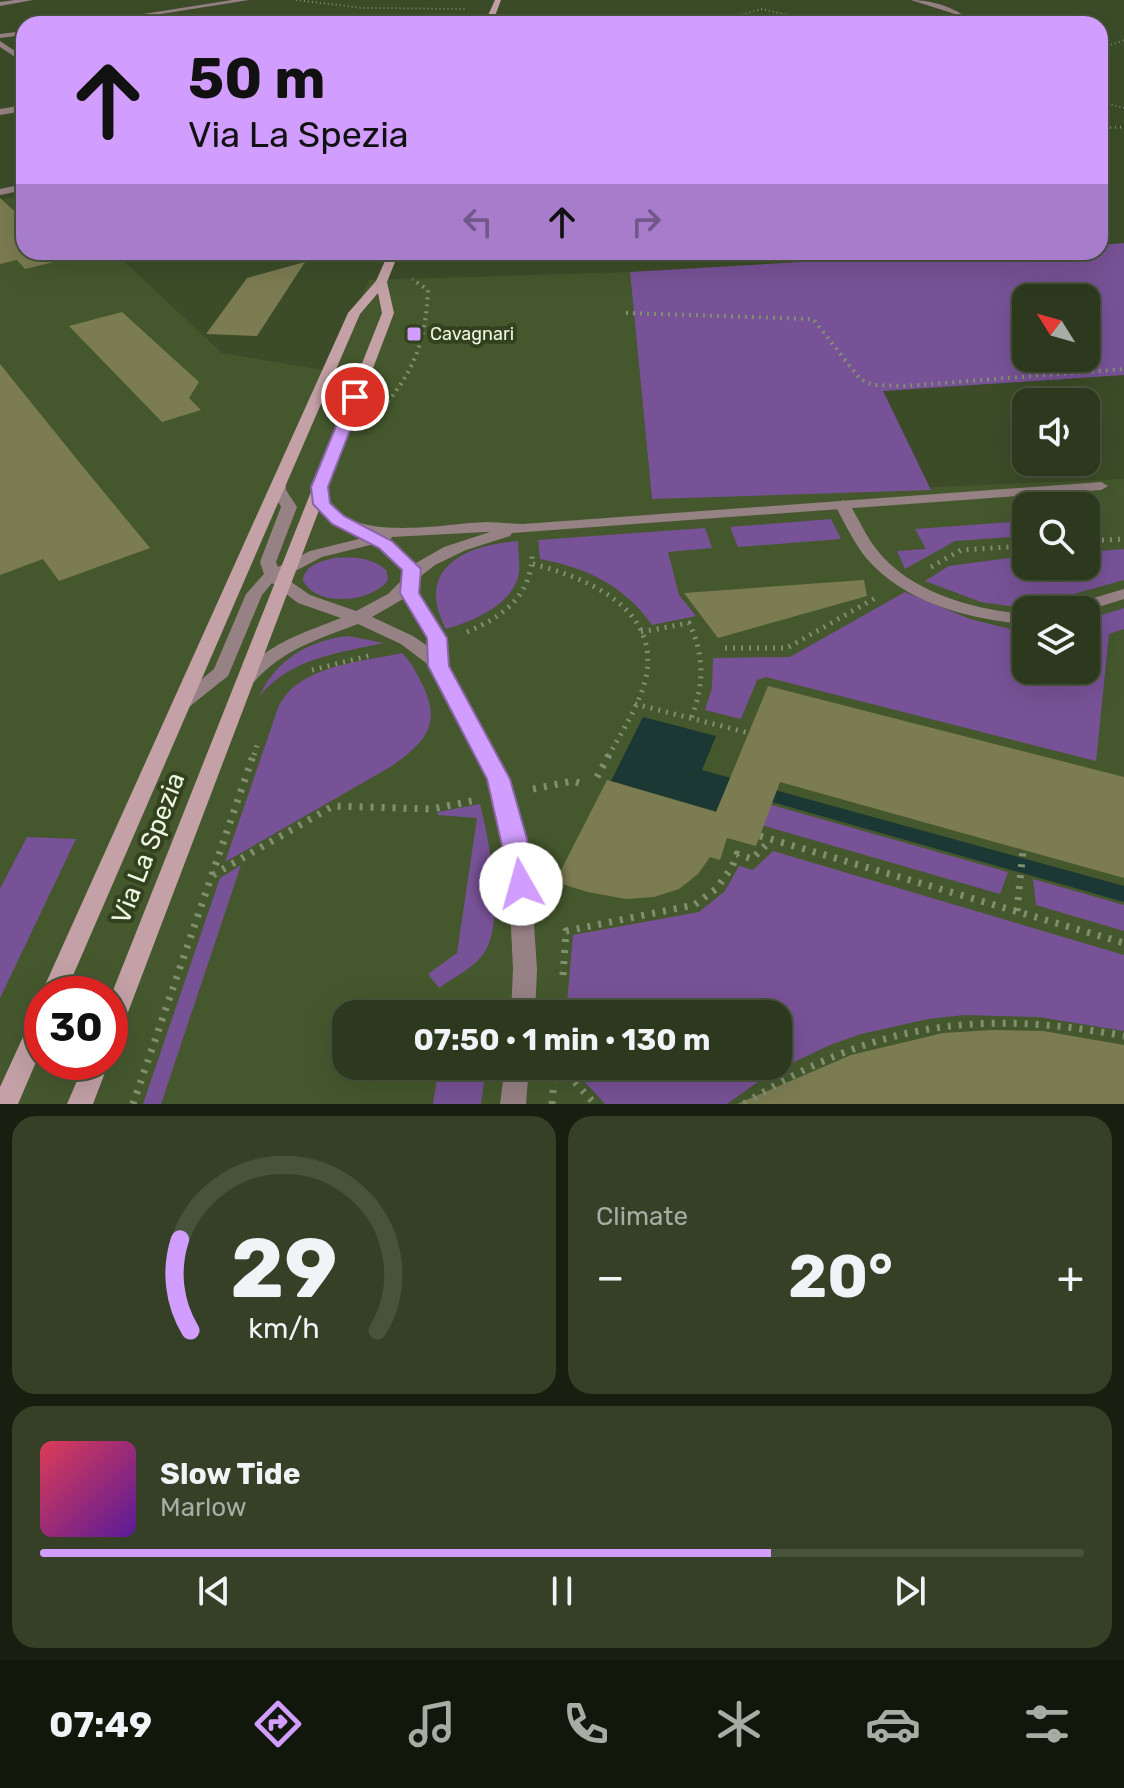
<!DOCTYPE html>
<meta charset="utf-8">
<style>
:root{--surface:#2d391e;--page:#354027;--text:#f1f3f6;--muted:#a7aca4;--line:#48533c;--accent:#d19dfe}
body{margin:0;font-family:Rubik,sans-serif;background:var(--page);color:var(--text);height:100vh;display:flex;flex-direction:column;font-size:30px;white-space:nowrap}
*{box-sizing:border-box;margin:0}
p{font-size:26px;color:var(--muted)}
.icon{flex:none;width:44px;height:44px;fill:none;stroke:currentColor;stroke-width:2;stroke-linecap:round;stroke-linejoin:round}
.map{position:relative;height:1104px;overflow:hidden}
.details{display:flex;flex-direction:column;gap:12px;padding:12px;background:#191f10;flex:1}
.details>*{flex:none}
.hud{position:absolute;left:16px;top:16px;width:1092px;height:244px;border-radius:24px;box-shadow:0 8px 32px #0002,0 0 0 2px var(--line);background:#d19dfe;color:#111;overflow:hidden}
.needle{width:52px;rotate:307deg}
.controls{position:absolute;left:1012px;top:284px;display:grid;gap:16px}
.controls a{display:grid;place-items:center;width:88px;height:88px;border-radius:16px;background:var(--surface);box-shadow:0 8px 32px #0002,0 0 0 2px var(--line);font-size:40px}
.speed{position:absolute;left:24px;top:976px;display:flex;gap:16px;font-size:40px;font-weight:700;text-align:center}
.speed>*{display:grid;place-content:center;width:104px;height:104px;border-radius:50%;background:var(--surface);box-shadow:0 8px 32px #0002,0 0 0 2px var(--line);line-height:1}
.speed .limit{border:12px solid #d22;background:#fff;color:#111}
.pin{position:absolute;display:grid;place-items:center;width:68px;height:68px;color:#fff;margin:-34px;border:4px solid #fff;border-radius:50%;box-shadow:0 2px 8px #0007}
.me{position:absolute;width:88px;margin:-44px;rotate:353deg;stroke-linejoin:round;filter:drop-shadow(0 0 6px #0008)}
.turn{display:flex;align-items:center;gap:28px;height:168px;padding:0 40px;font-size:36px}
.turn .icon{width:104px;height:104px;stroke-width:2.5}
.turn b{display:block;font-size:56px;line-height:68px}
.lanes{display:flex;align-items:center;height:76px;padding:0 40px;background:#0003;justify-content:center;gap:40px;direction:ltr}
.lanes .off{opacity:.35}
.big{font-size:60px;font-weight:700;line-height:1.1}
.details .widget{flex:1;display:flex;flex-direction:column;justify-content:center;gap:12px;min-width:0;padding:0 28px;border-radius:24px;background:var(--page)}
.details .dial{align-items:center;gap:0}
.dial svg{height:208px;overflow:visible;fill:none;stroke:var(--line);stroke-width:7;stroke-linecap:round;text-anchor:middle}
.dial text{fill:var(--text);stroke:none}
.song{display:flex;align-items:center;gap:24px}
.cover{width:96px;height:96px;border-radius:12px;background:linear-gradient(135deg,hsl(350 70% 55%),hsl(270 70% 35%))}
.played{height:8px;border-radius:4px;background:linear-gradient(90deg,var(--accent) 70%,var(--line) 70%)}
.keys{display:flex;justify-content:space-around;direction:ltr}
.heat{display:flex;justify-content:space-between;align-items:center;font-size:44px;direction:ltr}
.details .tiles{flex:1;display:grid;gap:12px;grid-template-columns:1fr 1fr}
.widget:last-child{grid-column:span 2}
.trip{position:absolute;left:332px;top:1000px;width:460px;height:80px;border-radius:24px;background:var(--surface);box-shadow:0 8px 32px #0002,0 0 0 2px var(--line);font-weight:700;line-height:80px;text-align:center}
.tab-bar{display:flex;height:128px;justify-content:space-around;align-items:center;background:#12170c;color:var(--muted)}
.tab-bar .icon{width:56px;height:56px}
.tab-bar .active{color:var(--accent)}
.tab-bar b{font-size:36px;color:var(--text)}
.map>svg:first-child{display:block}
</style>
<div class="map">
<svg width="1124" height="1104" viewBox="0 0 1124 1104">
<rect width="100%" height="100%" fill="#3c4c28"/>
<path fill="#45582d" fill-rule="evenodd" d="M 24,195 L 24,252 L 114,252 L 222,353 L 329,371 L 369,280 L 630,272 L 652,499 L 1124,479 L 1124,1104 L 0,1104 L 0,200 ZM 1026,506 L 1086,506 L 1086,566 L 1026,566 ZM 1026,610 L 1086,610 L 1086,670 L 1026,670 ZM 42,994 L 110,994 L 110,1062 L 42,1062 ZM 346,1014 L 778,1014 L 778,1066 L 346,1066 Z"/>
<path fill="#785297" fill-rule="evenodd" d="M 1124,243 L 1124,375 L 883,391 L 931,490 L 652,499 L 630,272 L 973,252 L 1100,252 L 1100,245 ZM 1026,298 L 1086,298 L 1086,358 L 1026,358 Z
M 831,519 L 841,539 L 738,547 L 730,527 Z
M 1026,521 L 1026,536 L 955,541 L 905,569 L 897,551 L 926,549 L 915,529 Z
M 705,528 L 712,548 L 668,552 L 679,595 L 696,616 L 652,625 C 625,586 585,567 540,559 L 538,540 Z
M 518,541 C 518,551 520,563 519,573 C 513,605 473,621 446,629 C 414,569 464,545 518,541 Z
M 1124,549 L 1124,580 L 1023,608 L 981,602 L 925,581 L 949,566 L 1024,556 L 1026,566 L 1086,566 L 1086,552 Z
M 335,558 C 354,557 371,557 386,570 L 388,580 C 372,603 316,608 303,580 C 305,565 321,561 335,558 Z
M 905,592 L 970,619 L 1026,633 L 1026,670 L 1086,670 L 1086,620 L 1124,608 L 1124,629 L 1109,634 L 1096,761 L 766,677 L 757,680 L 741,719 L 705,710 L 712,688 L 713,658 L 790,657 Z
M 348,636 L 384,643 C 339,653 289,658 259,697 C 276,660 307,641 348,636 Z
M 402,653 C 412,663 417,674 423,686 C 442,725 424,743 392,766 L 225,862 L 278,708 C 297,665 362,662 402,653 Z
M 758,801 L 1008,872 L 1000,894 L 751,822 Z
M 480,804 C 489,841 506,920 484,953 C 474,968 454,977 439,988 L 428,974 L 457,953 L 477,818 L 438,815 L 438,812 Z
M 27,837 L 76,839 L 0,998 L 0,889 Z
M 773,851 L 1124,955 L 1124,1031 L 1039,1017 L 964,1015 L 928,1019 L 861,1034 L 830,1045 L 769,1074 L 727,1104 L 605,1104 L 570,1066 L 778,1066 L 778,1014 L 566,1014 L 573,935 L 699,912 L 725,891 L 739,866 L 753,870 Z
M 241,865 L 161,1104 L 143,1104 L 220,878 Z
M 1033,879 L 1124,905 L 1124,931 L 1036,905 Z
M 439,1066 L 486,1066 L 481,1104 L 433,1104 Z"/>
<path fill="#1c3835" d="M 643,717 L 716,736 L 702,770 L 1124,886 L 1124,902 L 772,802 L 746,820 L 611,781 Z"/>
<path fill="#7c7c52" d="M 0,198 L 24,220 L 24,252 L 58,252 L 66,259 L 25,269 L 17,260 L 0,264 Z
M 305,262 L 257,336 L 206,334 L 247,278 Z
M 122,312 L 199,382 L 189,398 L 201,410 L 162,422 L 69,326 Z
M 0,364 L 84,468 L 150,548 L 59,581 L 43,559 L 0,575 Z
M 864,580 L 867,596 L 718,638 L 684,593 Z
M 768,686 L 1124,777 L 1124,878 L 780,782 L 756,846 L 727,838 L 720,860 L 710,857 L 698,874 L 679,889 L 654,897 L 626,899 L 588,892 L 555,882 L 607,780 L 716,812 Z
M 993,1030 L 1043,1031 L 1124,1045 L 1124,1104 L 737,1104 L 851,1055 L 943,1033 Z"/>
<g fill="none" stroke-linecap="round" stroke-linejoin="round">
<path stroke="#818f71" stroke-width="2" stroke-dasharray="1 3" stroke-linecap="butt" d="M 296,0 L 363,8 L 467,9
M 707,24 L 762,9 L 825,24
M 1100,49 L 1124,40
M 1100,102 L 1124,108"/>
<path stroke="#818f71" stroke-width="3" stroke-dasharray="1 4" stroke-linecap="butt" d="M 1100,128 L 1124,127
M 1100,138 L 1104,141"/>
<path stroke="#818f71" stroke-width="4" stroke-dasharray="2 5" stroke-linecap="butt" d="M 626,313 L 813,319 L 860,379 L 873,385 L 904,386 L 1124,369
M 383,407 C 415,371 426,338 428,290 L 412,279"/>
<path stroke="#818f71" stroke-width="5" stroke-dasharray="2 6" stroke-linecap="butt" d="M 1086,541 L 1124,539
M 533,564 C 587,578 660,608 646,677 C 640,704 623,730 609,755
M 931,567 L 961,550 L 1026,546
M 467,632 C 504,616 533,595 532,551
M 641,632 L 689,623 C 705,656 704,685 691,719
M 725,648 L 787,648 L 877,597
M 312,670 L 372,655
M 635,704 L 749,733
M 254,755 L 258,742"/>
<path stroke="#818f71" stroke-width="7" stroke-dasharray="3 8" stroke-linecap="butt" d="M 597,777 L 610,753
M 533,789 L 573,781 L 583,784
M 760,836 L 1124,943
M 213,875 L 333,806 L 431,809 L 472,801
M 1017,911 L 1023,850
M 563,975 L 566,931 L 694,905 L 716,889 L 732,867 L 737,854 L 752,859 L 771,840
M 560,1066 L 595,1104
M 133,1104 L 254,753
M 552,1104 L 555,1066
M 744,1104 C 870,1024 978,1008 1124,1036"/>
<path fill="#968184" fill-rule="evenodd" d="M 843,500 L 848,502 C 858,517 865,535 877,550 C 911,593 974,610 1026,614 L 1026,624 C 971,620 905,603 867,559 C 854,543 845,524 835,505 Z
M 1124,589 L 1124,599 L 1086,611 L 1064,610 L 1066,606 Z"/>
<path fill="#968184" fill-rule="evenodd" d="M 15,0 L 33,0 L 0,6 L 0,2 Z"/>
<path fill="#968184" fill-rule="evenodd" d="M 232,0 L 249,0 L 98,24 L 80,24 Z
M 911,0 C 932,0 959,8 974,24 L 966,24 L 958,15 Z
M 24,31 L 24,35 L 0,38 L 0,34 Z
M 0,41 L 24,57 L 24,63 L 0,47 Z
M 24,105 L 24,111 L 0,115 L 0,109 Z
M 24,184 L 24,190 L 0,195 L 0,189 Z
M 279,478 L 286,482 L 286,490 L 297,507 L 276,562 L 278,567 L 310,551 L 363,538 C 339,525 314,518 313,487 L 320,483 L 327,487 C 331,548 446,523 486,522 C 498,522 511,524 523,524 L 1101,482 L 1108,486 L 1101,490 L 512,533 L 510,536 L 466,550 L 435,565 L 421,576 L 418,593 L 446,638 L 447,668 L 509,779 L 530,865 L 537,969 L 535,1014 L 511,1014 L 513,969 L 508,865 L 489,779 L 426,663 L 401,644 L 358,624 C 319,639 283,649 254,682 L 242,682 L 239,678 L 242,674 C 269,643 303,633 341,618 L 298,603 L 272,583 L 262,595 L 228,676 L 189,707 L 175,707 L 173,703 L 214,669 L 246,594 L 264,574 L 260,562 L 281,507 L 272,490 L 272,482 ZM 486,532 L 490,532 L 444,547 L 416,563 L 390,540 L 392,537 ZM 374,544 L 401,565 L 402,580 L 388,594 L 356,611 L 310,595 L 284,577 L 322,557 ZM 405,598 L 428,638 L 429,647 L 413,636 L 372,617 Z
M 505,1066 L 529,1066 L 526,1104 L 500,1104 Z"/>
<path fill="#c3a1a6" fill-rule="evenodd" d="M 495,0 L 501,0 L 492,24 L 484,24 Z
M 389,252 L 399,252 L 387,282 L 394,313 L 122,1028 L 118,1035 L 110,1039 L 110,998 L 382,313 L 378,293 L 360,314 L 65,994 L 41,994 L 348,313 L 376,281 Z
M 42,1010 L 42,1048 L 18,1104 L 0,1104 L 0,1087 L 34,1013 Z
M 85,1062 L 109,1062 L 93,1104 L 67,1104 Z"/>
</g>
<path fill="#d19dfe" stroke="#8866a5" stroke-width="2" d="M 355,392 L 363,397 L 328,487 L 330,503 L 344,516 L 392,541 L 421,569 L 419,593 L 447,638 L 449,666 L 510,779 L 527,839 L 533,884 L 529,890 L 521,893 L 512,890 L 487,779 L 428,666 L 427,638 L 400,593 L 402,570 L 379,548 L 332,524 L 313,504 L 311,487 L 348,397 Z"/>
<rect fill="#d19dfe" stroke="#32411e" stroke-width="3" x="406" y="326" width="16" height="16" rx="4"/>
<g text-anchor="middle" stroke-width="8" stroke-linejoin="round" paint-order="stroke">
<g font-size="18" fill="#edf7e2" stroke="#32411e" text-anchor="start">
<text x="430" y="340">Cavagnari</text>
</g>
<g font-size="26" fill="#edf7e2" stroke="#32411e">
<text transform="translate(148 848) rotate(-69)" y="9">Via La Spezia</text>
</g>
</g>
</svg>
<div class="controls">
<a><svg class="needle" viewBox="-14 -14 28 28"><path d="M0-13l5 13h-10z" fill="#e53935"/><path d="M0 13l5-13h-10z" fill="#a7aca4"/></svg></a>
<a><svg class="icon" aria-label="sound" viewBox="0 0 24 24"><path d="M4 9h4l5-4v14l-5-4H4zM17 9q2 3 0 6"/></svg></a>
<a><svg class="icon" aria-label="search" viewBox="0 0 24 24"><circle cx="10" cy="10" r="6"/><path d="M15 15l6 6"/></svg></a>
<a><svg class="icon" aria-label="layers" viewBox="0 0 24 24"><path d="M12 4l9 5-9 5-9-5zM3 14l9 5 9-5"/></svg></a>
</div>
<div class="speed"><div class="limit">30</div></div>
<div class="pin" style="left:355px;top:397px;background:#d93025"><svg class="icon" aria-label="arrive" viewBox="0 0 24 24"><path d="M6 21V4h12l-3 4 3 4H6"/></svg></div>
<svg class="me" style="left:521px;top:884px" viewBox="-20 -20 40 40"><circle r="19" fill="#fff"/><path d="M0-13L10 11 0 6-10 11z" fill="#d19dfe"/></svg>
<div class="trip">07:50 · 1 min · 130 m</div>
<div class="hud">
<div class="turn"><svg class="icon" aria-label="ahead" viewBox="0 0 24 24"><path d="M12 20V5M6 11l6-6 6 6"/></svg><div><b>50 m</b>Via La Spezia</div></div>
<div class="lanes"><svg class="icon off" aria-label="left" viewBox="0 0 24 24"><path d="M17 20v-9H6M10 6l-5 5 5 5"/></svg><svg class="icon" aria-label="ahead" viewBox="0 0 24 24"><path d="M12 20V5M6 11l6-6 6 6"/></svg><svg class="icon off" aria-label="right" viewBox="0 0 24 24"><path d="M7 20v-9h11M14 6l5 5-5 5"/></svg></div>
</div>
</div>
<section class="details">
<div class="tiles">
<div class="widget dial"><svg viewBox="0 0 100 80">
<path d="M14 69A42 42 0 1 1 86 69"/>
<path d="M14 69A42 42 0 0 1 10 34" stroke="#d19dfe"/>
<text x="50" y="56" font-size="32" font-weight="700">29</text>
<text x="50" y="72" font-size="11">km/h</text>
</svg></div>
<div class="widget"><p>Climate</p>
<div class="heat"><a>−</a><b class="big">20°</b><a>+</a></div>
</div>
<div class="widget">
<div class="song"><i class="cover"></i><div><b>Slow Tide</b><p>Marlow</p></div></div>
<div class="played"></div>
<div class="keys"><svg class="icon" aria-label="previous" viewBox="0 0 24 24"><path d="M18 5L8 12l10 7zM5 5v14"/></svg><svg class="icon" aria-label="pause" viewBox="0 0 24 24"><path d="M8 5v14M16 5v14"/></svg><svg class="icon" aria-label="next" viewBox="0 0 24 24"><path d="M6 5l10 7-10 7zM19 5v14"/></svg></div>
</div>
</div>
</section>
<nav class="tab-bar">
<b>07:49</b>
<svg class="icon active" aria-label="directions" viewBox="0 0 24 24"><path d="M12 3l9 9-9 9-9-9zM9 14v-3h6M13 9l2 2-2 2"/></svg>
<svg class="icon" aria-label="music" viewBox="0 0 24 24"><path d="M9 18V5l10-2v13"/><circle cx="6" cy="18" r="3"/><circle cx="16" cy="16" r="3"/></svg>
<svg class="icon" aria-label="phone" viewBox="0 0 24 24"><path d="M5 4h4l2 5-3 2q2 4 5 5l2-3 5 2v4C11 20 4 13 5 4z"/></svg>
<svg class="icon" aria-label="climate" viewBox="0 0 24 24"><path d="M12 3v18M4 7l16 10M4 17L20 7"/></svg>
<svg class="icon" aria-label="car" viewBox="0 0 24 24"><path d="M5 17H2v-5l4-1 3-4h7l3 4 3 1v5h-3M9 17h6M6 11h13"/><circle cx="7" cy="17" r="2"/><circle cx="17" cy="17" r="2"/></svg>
<svg class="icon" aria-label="filters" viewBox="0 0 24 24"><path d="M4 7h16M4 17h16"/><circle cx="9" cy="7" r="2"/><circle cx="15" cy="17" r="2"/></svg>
</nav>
